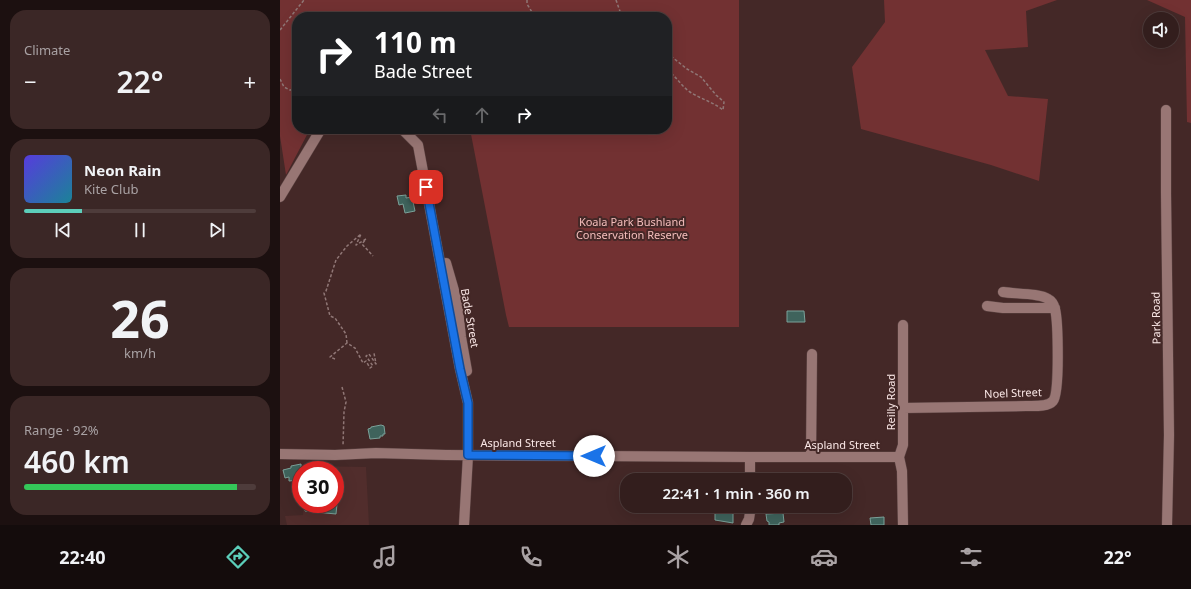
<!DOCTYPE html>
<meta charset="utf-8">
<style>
:root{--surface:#331e1d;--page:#3b2726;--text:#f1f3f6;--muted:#a9a2a4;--line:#4e3c3b;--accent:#5cceba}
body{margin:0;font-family:"Noto Sans",sans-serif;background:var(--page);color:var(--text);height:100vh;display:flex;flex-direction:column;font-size:15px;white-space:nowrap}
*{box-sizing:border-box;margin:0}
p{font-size:13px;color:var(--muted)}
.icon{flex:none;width:22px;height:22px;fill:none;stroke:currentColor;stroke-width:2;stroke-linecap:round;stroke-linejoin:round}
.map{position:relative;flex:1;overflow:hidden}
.panel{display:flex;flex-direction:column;gap:10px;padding:10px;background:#1c1010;width:280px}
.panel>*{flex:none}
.hud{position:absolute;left:12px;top:12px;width:380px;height:122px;border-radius:16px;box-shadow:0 4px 16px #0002,0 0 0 1px var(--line);background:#202124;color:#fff;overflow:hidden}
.fabs{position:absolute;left:863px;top:12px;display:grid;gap:8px}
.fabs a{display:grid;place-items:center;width:36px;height:36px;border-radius:50%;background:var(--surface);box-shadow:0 4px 16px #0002,0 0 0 1px var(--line);font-size:20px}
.speed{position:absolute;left:12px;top:461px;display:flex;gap:8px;font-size:20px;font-weight:700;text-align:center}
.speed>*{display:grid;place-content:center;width:52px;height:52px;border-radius:50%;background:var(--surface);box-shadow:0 4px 16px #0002,0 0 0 1px var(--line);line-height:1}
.speed .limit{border:6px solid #d22;background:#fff;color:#111}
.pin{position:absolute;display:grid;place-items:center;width:34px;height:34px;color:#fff;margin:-17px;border-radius:8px;box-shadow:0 2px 6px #0006}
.me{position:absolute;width:44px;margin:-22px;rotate:270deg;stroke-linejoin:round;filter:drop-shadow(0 0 3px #0008)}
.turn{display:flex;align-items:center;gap:14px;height:84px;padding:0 16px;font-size:18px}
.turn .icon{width:52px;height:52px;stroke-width:2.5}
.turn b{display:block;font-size:28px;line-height:34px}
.lanes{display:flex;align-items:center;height:38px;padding:0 16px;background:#0003;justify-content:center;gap:20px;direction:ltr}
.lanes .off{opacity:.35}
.big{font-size:30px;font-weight:600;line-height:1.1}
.panel .card{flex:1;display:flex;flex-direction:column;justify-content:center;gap:6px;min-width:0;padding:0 14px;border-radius:16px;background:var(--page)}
.panel .dial{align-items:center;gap:0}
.dial b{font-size:52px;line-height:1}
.song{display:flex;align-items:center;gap:12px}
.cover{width:48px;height:48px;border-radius:6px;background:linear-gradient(135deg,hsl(250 70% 55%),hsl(190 70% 35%))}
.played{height:4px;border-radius:2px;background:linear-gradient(90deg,var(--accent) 25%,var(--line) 25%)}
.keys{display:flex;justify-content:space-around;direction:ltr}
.heat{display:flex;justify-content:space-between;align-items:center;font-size:22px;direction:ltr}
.charge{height:6px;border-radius:3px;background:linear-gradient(90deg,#34c759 92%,var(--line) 0)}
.trip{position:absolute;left:340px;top:473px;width:232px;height:40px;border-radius:16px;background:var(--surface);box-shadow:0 4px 16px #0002,0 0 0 1px var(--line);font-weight:600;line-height:40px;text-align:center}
.tabs{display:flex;height:64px;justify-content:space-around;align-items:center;background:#140c0c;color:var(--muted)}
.tabs .icon{width:28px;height:28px}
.tabs .current{color:var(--accent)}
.tabs b{font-size:18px;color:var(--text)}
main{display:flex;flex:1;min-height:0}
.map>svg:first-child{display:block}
</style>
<main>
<section class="panel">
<div class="card"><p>Climate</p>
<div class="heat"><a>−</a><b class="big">22°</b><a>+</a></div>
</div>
<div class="card">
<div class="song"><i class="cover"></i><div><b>Neon Rain</b><p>Kite Club</p></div></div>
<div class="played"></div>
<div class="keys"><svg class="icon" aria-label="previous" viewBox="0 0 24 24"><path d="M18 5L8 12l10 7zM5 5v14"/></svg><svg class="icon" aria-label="pause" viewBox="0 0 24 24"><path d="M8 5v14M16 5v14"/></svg><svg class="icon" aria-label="next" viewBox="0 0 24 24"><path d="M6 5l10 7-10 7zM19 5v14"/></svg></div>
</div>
<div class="card dial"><b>26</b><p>km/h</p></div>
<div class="card"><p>Range · 92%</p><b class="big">460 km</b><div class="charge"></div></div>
</section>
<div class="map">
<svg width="911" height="525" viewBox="0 0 911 525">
<rect width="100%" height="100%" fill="#442827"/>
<path fill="#512d2c" d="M 28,466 L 86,467 L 89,525 L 7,525 L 5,516 L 23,515 L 24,504 L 55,504 L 55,470 L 27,470 Z"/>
<path fill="#723132" d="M 0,0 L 459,0 L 459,327 L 229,327 L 226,315 L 190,129 L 387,129 L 387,17 L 17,17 L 17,129 L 30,129 L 6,175 L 0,136 Z
M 604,0 L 777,0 L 746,11 L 748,47 L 705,50 L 728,96 L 768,99 L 759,181 L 711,165 L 581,129 L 572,67 L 605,22 Z
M 867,0 L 911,0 L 911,123 L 907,122 L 905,17 Z"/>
<path fill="#3f635c" stroke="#7ba199" d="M 126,195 L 126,198 L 132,197 L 135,211 L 125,213 L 123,204 L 119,205 L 117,196 Z
M 507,311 L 524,311 L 525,322 L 507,322 Z
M 101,425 L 104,426 L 105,434 L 103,434 L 103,436 L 100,436 L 100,438 L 90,439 L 88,429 L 91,428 L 91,427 Z
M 21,464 L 21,472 L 20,472 L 20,480 L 9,481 L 9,477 L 5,478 L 3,470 L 11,468 L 11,466 Z
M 424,473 L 440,474 L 440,480 L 424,480 Z
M 25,504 L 57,504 L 56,514 L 25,511 Z
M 435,506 L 453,506 L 453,523 L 435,520 Z
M 503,513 L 504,522 L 499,523 L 499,525 L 489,525 L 489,522 L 487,521 L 486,514 Z
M 604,517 L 604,525 L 591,525 L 590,518 Z"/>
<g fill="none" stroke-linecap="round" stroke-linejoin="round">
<defs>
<path id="minor" d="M 886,110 L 886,193 L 889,435 L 887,525
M 122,129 L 138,145 L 180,369 L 188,403 L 188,455 L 184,525
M 0,197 L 41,129
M 166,263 L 177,301 L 181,337 L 187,371
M 707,306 L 723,308 L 775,308
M 623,408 L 746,406 C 754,406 768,407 773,401 C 780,393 778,321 775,309 C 774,305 772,301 768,299 C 760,293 733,294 723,292
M 0,454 L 55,455 L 96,453 L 166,455 L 470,457 L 619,457
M 470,457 L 470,480
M 531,457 L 532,354
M 466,525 L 469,519 L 471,506
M 623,525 L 622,471 L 619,457 L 623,445 L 623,325"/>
</defs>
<use href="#minor" stroke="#5c4443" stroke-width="11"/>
<path stroke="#907776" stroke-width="1.5" stroke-dasharray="3 2" stroke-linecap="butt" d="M 247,0 L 247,4 L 255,17
M 336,0 L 342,17
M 0,30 L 24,0
M 387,53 L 407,69 L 421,77 L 436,95 L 444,102 L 443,110 C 433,102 421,99 410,92 C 401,86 396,76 387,70
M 0,79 L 4,87 L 10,90 L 17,90
M 67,343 L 66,334 L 55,318 L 50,316 L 44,293 L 46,291 L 56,260 L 67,246 L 81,234 L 76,245 L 86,239 L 82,244 L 93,256
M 55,359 L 50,357 L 67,343 L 75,348 L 83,363 L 86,361 L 90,368 L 93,366 L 86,356 L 89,354 L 96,364 L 94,353
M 62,387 L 66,402 L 64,412 L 63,446"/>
<use href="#minor" stroke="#987674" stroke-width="10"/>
</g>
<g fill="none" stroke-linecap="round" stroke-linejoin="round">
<defs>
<path id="route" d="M 146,187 L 180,369 L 188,403 L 188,455 L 314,456"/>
</defs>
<use href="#route" stroke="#114b97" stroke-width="10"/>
<use href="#route" stroke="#1a73e8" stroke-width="7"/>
</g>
<g text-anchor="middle" stroke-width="4" stroke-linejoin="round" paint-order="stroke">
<g font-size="11" fill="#f4bdbb" stroke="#442827">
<text x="352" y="226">Koala Park Bushland<tspan x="352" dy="13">Conservation Reserve</tspan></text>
</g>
<g font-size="11" fill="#fae7e6" stroke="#442827">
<text transform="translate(190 318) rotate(80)" y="4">Bade Street</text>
<text transform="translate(876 318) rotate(-91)" y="4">Park Road</text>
<text transform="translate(733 393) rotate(-2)" y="4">Noel Street</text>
<text transform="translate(611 402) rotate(-90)" y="4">Reilly Road</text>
<text x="238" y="447">Aspland Street</text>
<text x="562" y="449">Aspland Street</text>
</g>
</g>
</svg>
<div class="fabs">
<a><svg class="icon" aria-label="sound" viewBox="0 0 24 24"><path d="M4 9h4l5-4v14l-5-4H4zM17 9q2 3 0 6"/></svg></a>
</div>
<div class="speed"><div class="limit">30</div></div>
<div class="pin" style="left:146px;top:187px;background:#d93025"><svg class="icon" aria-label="arrive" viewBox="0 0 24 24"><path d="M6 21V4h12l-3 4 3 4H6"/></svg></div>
<svg class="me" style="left:314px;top:456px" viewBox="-20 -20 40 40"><circle r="19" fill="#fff"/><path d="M0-13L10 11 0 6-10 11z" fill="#1a73e8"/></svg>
<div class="trip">22:41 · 1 min · 360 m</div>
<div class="hud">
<div class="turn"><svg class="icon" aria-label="right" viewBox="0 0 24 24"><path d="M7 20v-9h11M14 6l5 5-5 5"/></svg><div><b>110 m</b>Bade Street</div></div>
<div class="lanes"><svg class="icon off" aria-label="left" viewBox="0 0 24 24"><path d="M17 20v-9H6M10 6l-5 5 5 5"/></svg><svg class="icon off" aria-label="ahead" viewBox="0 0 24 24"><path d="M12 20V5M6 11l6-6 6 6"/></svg><svg class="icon" aria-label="right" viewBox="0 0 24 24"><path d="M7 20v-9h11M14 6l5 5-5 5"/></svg></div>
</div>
</div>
</main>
<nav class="tabs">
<b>22:40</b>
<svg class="icon current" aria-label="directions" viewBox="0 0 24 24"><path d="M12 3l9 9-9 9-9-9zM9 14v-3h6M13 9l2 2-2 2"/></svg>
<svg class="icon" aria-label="music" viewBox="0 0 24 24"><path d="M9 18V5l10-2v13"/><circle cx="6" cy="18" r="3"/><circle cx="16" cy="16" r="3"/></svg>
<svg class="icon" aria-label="phone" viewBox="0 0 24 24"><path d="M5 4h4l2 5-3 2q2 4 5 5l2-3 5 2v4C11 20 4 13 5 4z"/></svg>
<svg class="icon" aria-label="climate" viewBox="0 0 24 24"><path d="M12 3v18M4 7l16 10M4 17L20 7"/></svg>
<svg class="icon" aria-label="car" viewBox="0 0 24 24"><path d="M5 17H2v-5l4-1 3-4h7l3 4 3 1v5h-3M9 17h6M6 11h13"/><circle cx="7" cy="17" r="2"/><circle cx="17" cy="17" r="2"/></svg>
<svg class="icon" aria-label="filters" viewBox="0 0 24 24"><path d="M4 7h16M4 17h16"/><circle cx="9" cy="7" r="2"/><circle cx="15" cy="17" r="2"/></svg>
<b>22°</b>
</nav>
